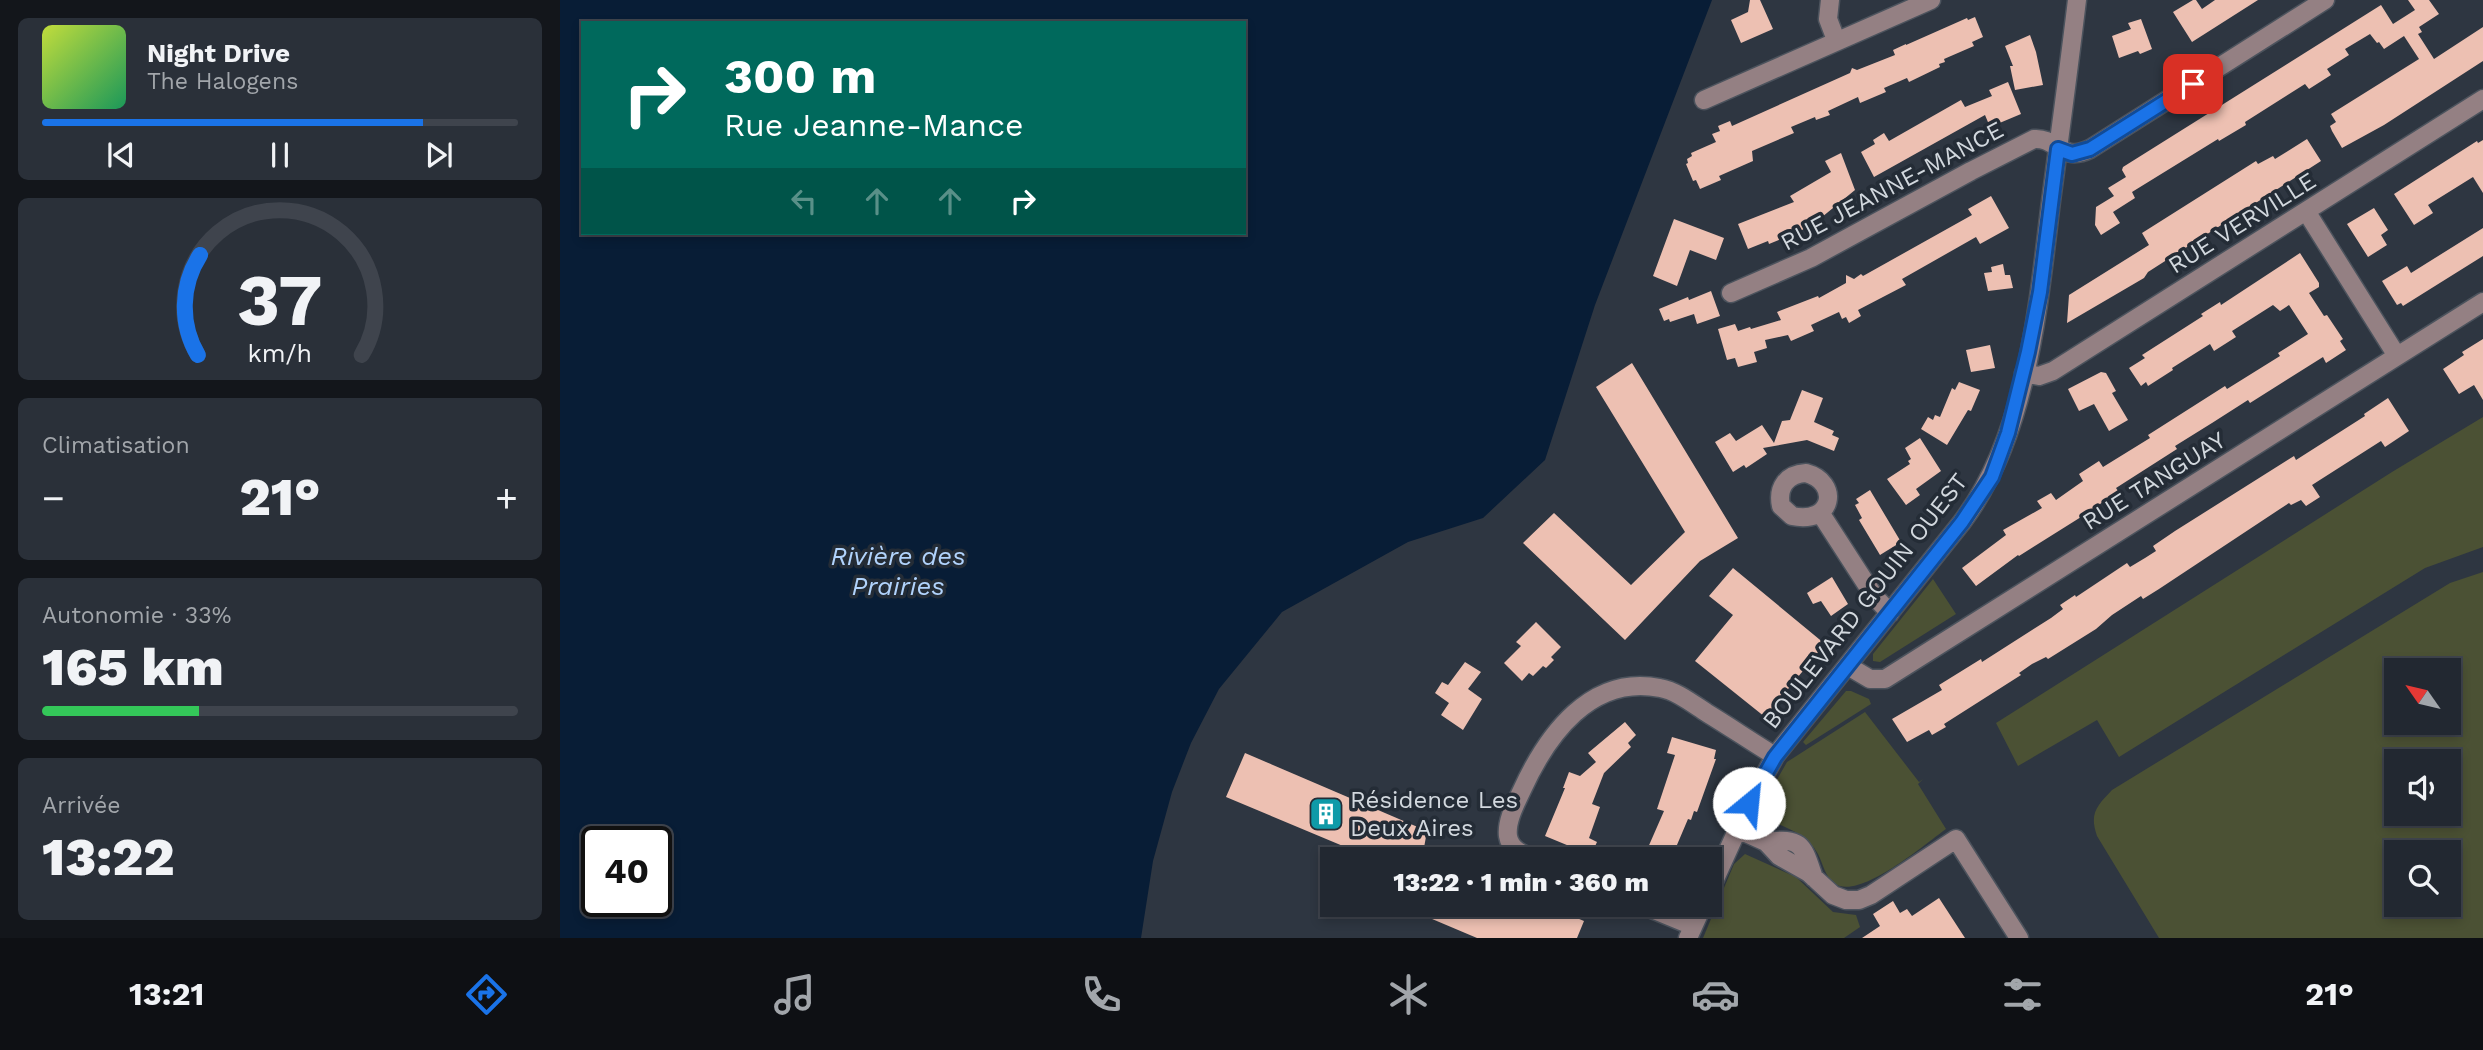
<!DOCTYPE html>
<html lang="fr">
<meta charset="utf-8">
<style>
:root{--surface:#222831;--page:#2a3039;--text:#f1f3f6;--muted:#a2a6ab;--line:#3f444d;--accent:#1a73e8}
body{margin:0;font-family:"Work Sans",sans-serif;background:var(--page);color:var(--text);height:100vh;display:flex;flex-direction:column;font-size:26px;white-space:nowrap}
*{box-sizing:border-box;margin:0}
p{font-size:23px;color:var(--muted)}
.icon{flex:none;width:38px;height:38px;fill:none;stroke:currentColor;stroke-width:2;stroke-linecap:round;stroke-linejoin:round}
.map{position:relative;flex:1;overflow:hidden}
.sheet{display:flex;flex-direction:column;gap:18px;padding:18px;background:#13161b;width:560px}
.sheet>*{flex:none}
.guide{position:absolute;left:21px;top:21px;width:665px;height:214px;border-radius:0px;box-shadow:0 4px 10px #0003,0 0 0 2px var(--line);background:#00695c;color:#fff;overflow:hidden}
.needle{width:46px;rotate:304deg}
.buttons{position:absolute;left:1824px;top:658px;display:grid;gap:14px}
.buttons a{display:grid;place-items:center;width:77px;height:77px;border-radius:0px;background:var(--surface);box-shadow:0 4px 10px #0003,0 0 0 2px var(--line);font-size:35px}
.speed{position:absolute;left:21px;top:826px;display:flex;gap:14px;font-size:35px;font-weight:700;text-align:center}
.speed>*{display:grid;place-content:center;width:91px;height:91px;border-radius:50%;background:var(--surface);box-shadow:0 4px 10px #0003,0 0 0 2px var(--line);line-height:1}
.speed .limit{border:4px solid #111;border-radius:10px;background:#fff;color:#111}
.pin{position:absolute;display:grid;place-items:center;width:60px;height:60px;color:#fff;margin:-30px;border-radius:14px;box-shadow:0 4px 10px #0006}
.me{position:absolute;width:77px;margin:-38px;rotate:28deg;stroke-linejoin:round;filter:drop-shadow(0 0 5px #0008)}
.turn{display:flex;align-items:center;gap:24px;height:147px;padding:0 28px;font-size:32px}
.turn .icon{width:91px;height:91px;stroke-width:2.5}
.turn b{display:block;font-size:49px;line-height:60px}
.lanes{display:flex;align-items:center;height:66px;padding:0 28px;background:#0003;justify-content:center;gap:35px;direction:ltr}
.lanes .off{opacity:.35}
.big{font-size:52px;font-weight:800;line-height:1.1}
.sheet .widget{flex:1;display:flex;flex-direction:column;justify-content:center;gap:10px;min-width:0;padding:0 24px;border-radius:10px;background:var(--page)}
.sheet .dial{align-items:center;gap:0}
.dial svg{height:182px;overflow:visible;fill:none;stroke:var(--line);stroke-width:7;stroke-linecap:round;text-anchor:middle}
.dial text{fill:var(--text);stroke:none}
.song{display:flex;align-items:center;gap:21px}
.cover{width:84px;height:84px;border-radius:10px;background:linear-gradient(135deg,hsl(70 70% 55%),hsl(150 70% 35%))}
.played{height:7px;border-radius:4px;background:linear-gradient(90deg,var(--accent) 80%,var(--line) 80%)}
.keys{display:flex;justify-content:space-around;direction:ltr}
.heat{display:flex;justify-content:space-between;align-items:center;font-size:38px;direction:ltr}
.charge{height:10px;border-radius:5px;background:linear-gradient(90deg,#34c759 33%,var(--line) 0)}
.trip{position:absolute;left:760px;top:847px;width:402px;height:70px;border-radius:0px;background:var(--surface);box-shadow:0 4px 10px #0003,0 0 0 2px var(--line);font-weight:800;line-height:70px;text-align:center}
.tab-bar{display:flex;height:112px;justify-content:space-around;align-items:center;background:#0e1014;color:var(--muted)}
.tab-bar .icon{width:49px;height:49px}
.tab-bar .current{color:var(--accent)}
.tab-bar b{font-size:32px;color:var(--text)}
main{display:flex;flex:1;min-height:0}
.map>svg:first-child{display:block}
</style>
<main>
<section class="sheet">
<div class="widget">
<div class="song"><i class="cover"></i><div><b>Night Drive</b><p>The Halogens</p></div></div>
<div class="played"></div>
<div class="keys"><svg class="icon" aria-label="previous" viewBox="0 0 24 24"><path d="M18 5L8 12l10 7zM5 5v14"/></svg><svg class="icon" aria-label="pause" viewBox="0 0 24 24"><path d="M8 5v14M16 5v14"/></svg><svg class="icon" aria-label="next" viewBox="0 0 24 24"><path d="M6 5l10 7-10 7zM19 5v14"/></svg></div>
</div>
<div class="widget dial"><svg viewBox="0 0 100 80">
<path d="M14 69A42 42 0 1 1 86 69"/>
<path d="M14 69A42 42 0 0 1 15 25" stroke="#1a73e8"/>
<text x="50" y="56" font-size="32" font-weight="700">37</text>
<text x="50" y="72" font-size="11">km/h</text>
</svg></div>
<div class="widget"><p>Climatisation</p>
<div class="heat"><a>−</a><b class="big">21°</b><a>+</a></div>
</div>
<div class="widget"><p>Autonomie · 33%</p><b class="big">165 km</b><div class="charge"></div></div>
<div class="widget"><p>Arrivée</p><b class="big">13:22</b></div>
</section>
<div class="map">
<svg width="1923" height="938" viewBox="0 0 1923 938">
<rect width="100%" height="100%" fill="#2e3641"/>
<path fill="#4b5134" fill-rule="evenodd" d="M 1923,417 L 1923,547 L 1865,568 L 1559,757 L 1537,720 L 1458,766 L 1436,723 L 1832,472 Z
M 1923,572 L 1923,938 L 1599,938 L 1537,836 C 1529,813 1537,806 1552,790 L 1890,583 ZM 1888,670 L 1888,723 L 1836,723 L 1836,670 ZM 1888,761 L 1888,814 L 1836,814 L 1836,761 ZM 1888,852 L 1888,905 L 1836,905 L 1836,852 Z
M 1373,579 L 1396,614 L 1320,662 L 1313,661 L 1313,654 Z
M 1286,691 L 1291,691 L 1309,699 L 1311,704 L 1246,745 L 1243,742 Z
M 1305,712 L 1359,782 L 1363,779 L 1358,784 L 1386,829 C 1365,844 1298,902 1274,883 C 1265,876 1263,864 1258,854 C 1246,832 1222,826 1200,817 L 1198,813 L 1227,762 Z
M 1185,854 L 1236,877 L 1273,912 L 1296,915 L 1300,927 L 1284,938 L 1143,938 L 1174,864 Z"/>
<path fill="#081d36" fill-rule="evenodd" d="M 0,0 L 1152,0 L 1035,305 L 985,460 L 923,518 L 848,542 L 722,612 L 659,689 L 631,743 L 612,792 L 593,861 L 581,938 L 0,938 ZM 23,23 L 684,23 L 684,233 L 23,233 ZM 37,842 L 96,842 L 96,901 L 37,901 Z"/>
<path fill="#edc0b2" d="M 1190,0 L 1200,0 L 1213,29 L 1181,43 L 1171,20 L 1188,12 Z
M 1633,0 L 1636,0 L 1642,9 L 1655,0 L 1698,0 L 1632,42 L 1613,12 Z
M 1848,0 L 1869,0 L 1879,14 L 1859,27 L 1862,32 L 1858,34 L 1874,59 L 1923,27 L 1923,61 L 1824,125 L 1782,148 L 1772,131 L 1770,126 L 1776,122 L 1771,114 L 1859,59 L 1844,36 L 1824,49 L 1819,42 L 1817,43 L 1810,34 L 1785,49 L 1789,55 L 1767,69 L 1771,75 L 1749,89 L 1745,84 L 1685,122 L 1686,125 L 1659,141 L 1658,139 L 1572,192 L 1575,198 L 1553,212 L 1560,223 L 1541,235 L 1535,225 L 1536,207 L 1554,196 L 1548,188 L 1566,177 L 1562,170 L 1563,167 L 1821,5 L 1833,24 L 1855,10 Z
M 1415,17 L 1423,37 L 1412,42 L 1414,46 L 1384,59 L 1385,62 L 1379,64 L 1380,67 L 1349,82 L 1347,78 L 1324,88 L 1326,92 L 1300,103 L 1298,97 L 1268,111 L 1270,115 L 1256,120 L 1255,117 L 1231,127 L 1234,133 L 1192,151 L 1193,161 L 1159,176 L 1161,180 L 1140,189 L 1136,180 L 1133,181 L 1126,164 L 1128,163 L 1127,159 L 1132,156 L 1131,153 L 1156,142 L 1152,134 L 1160,131 L 1158,126 L 1170,121 L 1172,126 L 1201,113 L 1290,73 L 1292,68 L 1297,70 L 1335,55 L 1333,50 L 1346,44 L 1346,45 L 1407,18 L 1408,20 Z
M 1581,19 L 1592,49 L 1580,54 L 1578,51 L 1559,58 L 1552,36 L 1571,29 L 1568,23 Z
M 1470,35 L 1476,52 L 1483,85 L 1455,90 L 1450,66 L 1453,66 L 1445,46 Z
M 1448,82 L 1461,114 L 1430,127 L 1425,115 L 1314,177 L 1301,152 L 1315,144 L 1313,140 L 1324,133 L 1329,141 L 1401,100 L 1405,107 L 1432,96 L 1429,90 Z
M 1747,139 L 1761,161 L 1588,272 L 1584,278 L 1507,323 L 1509,295 L 1589,245 L 1582,233 L 1696,161 L 1698,164 L 1713,156 L 1715,159 Z
M 1923,140 L 1923,193 L 1913,177 L 1868,205 L 1873,213 L 1854,225 L 1834,194 L 1917,141 L 1918,143 Z
M 1281,153 L 1295,190 L 1262,217 L 1239,232 L 1209,244 L 1208,241 L 1188,249 L 1178,224 L 1234,202 L 1230,196 L 1271,172 L 1265,161 Z
M 1431,196 L 1449,228 L 1420,244 L 1416,237 L 1342,279 L 1346,285 L 1298,310 L 1301,316 L 1289,323 L 1286,317 L 1282,319 L 1279,312 L 1251,325 L 1254,331 L 1231,341 L 1228,335 L 1205,340 L 1207,348 L 1194,352 L 1197,362 L 1178,367 L 1175,358 L 1167,360 L 1158,329 L 1175,324 L 1178,331 L 1190,327 L 1191,329 L 1221,320 L 1217,312 L 1258,296 L 1259,298 L 1286,283 L 1286,275 L 1294,279 L 1301,274 L 1303,276 L 1412,215 L 1408,209 Z
M 1814,208 L 1828,230 L 1821,235 L 1827,245 L 1808,257 L 1787,224 Z
M 1114,219 L 1164,238 L 1156,260 L 1130,250 L 1117,286 L 1093,276 Z
M 1923,228 L 1923,256 L 1843,306 L 1841,303 L 1837,305 L 1822,281 L 1847,266 L 1851,273 Z
M 1740,253 L 1759,283 L 1759,287 L 1749,293 L 1764,316 L 1767,315 L 1783,339 L 1780,341 L 1786,350 L 1766,363 L 1763,357 L 1690,403 L 1688,400 L 1652,423 L 1615,446 L 1617,449 L 1556,488 L 1558,491 L 1529,512 L 1459,556 L 1458,555 L 1416,586 L 1402,568 L 1446,535 L 1443,530 L 1482,508 L 1477,501 L 1491,493 L 1496,500 L 1523,481 L 1519,474 L 1539,461 L 1543,467 L 1590,438 L 1588,435 L 1665,386 L 1667,389 L 1720,356 L 1718,353 L 1748,334 L 1729,305 L 1720,311 L 1713,305 L 1672,331 L 1676,337 L 1654,351 L 1650,344 L 1612,368 L 1613,370 L 1588,386 L 1586,382 L 1581,386 L 1569,368 L 1585,358 L 1582,355 L 1643,316 L 1641,314 L 1660,302 L 1661,305 Z
M 1443,264 L 1445,275 L 1450,275 L 1453,288 L 1428,291 L 1424,273 L 1432,272 L 1431,267 Z
M 1151,291 L 1160,316 L 1137,324 L 1134,314 L 1110,322 L 1109,319 L 1104,321 L 1099,309 L 1128,297 L 1129,300 Z
M 1923,339 L 1923,400 L 1914,385 L 1899,394 L 1883,369 L 1904,355 L 1902,352 Z
M 1430,345 L 1435,368 L 1411,372 L 1406,350 Z
M 1072,363 L 1178,538 L 1140,561 L 1065,640 L 963,543 L 994,513 L 1071,585 L 1125,532 L 1036,387 Z
M 1541,372 L 1546,373 L 1556,391 L 1552,393 L 1568,420 L 1549,431 L 1534,404 L 1519,411 L 1508,389 Z
M 1399,382 L 1420,390 L 1411,411 L 1408,410 L 1387,445 L 1361,429 L 1368,417 L 1373,420 L 1375,415 L 1380,417 L 1392,388 L 1395,390 Z
M 1242,390 L 1263,398 L 1254,422 L 1274,431 L 1272,435 L 1279,438 L 1274,451 L 1247,440 L 1203,448 L 1207,454 L 1186,468 L 1184,465 L 1173,472 L 1155,442 L 1170,433 L 1176,441 L 1202,425 L 1214,443 L 1222,421 L 1230,420 Z
M 1828,398 L 1849,431 L 1825,447 L 1821,441 L 1752,485 L 1760,497 L 1746,506 L 1741,500 L 1731,505 L 1729,503 L 1599,589 L 1583,599 L 1581,596 L 1552,615 L 1536,629 L 1488,659 L 1486,657 L 1472,664 L 1459,673 L 1461,675 L 1384,724 L 1386,727 L 1372,735 L 1369,730 L 1347,742 L 1332,719 L 1382,690 L 1379,685 L 1421,659 L 1422,662 L 1491,618 L 1503,609 L 1500,605 L 1515,595 L 1516,597 L 1567,563 L 1570,567 L 1585,558 L 1596,551 L 1593,546 L 1615,531 L 1734,456 L 1736,460 L 1805,416 L 1804,414 Z
M 1360,438 L 1381,471 L 1356,489 L 1360,495 L 1346,505 L 1327,479 L 1350,464 L 1348,461 L 1351,459 L 1345,448 Z
M 1310,490 L 1341,542 L 1320,555 L 1299,520 L 1302,518 L 1295,505 L 1299,503 L 1296,499 Z
M 1173,568 L 1265,644 L 1205,717 L 1135,661 L 1173,615 L 1149,596 Z
M 1272,577 L 1288,604 L 1271,616 L 1261,601 L 1253,604 L 1247,593 Z
M 976,622 L 1001,647 L 991,657 L 994,660 L 986,668 L 983,666 L 973,676 L 969,673 L 962,681 L 944,663 L 961,646 L 956,642 Z
M 905,662 L 921,672 L 908,689 L 922,699 L 903,730 L 881,715 L 889,703 L 875,693 L 882,682 L 888,685 Z
M 1065,722 L 1076,735 L 1068,743 L 1071,747 L 1044,773 L 1032,804 L 1040,807 L 1029,838 L 1037,842 L 1031,855 L 985,836 L 1005,788 L 1003,788 L 1009,772 L 1020,776 L 1036,762 L 1028,753 Z
M 1112,737 L 1156,750 L 1154,759 L 1156,759 L 1137,812 L 1134,811 L 1131,820 L 1128,819 L 1111,859 L 1083,859 L 1104,811 L 1097,809 L 1115,755 L 1107,753 Z
M 685,753 L 867,831 L 862,859 L 814,859 L 666,797 Z
M 1379,898 L 1405,938 L 1302,938 L 1320,926 L 1313,914 L 1333,901 L 1340,913 L 1347,909 L 1352,916 Z
M 839,905 L 986,905 L 1024,921 L 1017,938 L 917,938 Z"/>
<g fill="none" stroke-linecap="round" stroke-linejoin="round">
<defs>
<path id="minor" d="M 1270,0 L 1268,19 L 1276,40
M 1144,100 L 1371,0
M 1746,211 L 1837,356
M 1171,293 L 1251,258 L 1411,171 L 1474,139 C 1497,137 1501,163 1530,149 L 1765,0
M 1464,373 L 1479,376 L 1493,371 L 1923,99
M 1246,473 C 1280,482 1274,525 1232,516 L 1221,506 C 1217,487 1227,474 1246,473 Z
M 1261,514 L 1314,596 L 1330,613
M 1288,666 L 1310,679 L 1325,679 L 1923,302
M 1177,829 L 1206,842 L 1219,856 L 1249,873 L 1273,895 L 1286,900 L 1299,900 L 1311,895 L 1396,839 L 1459,938
M 1206,842 C 1243,837 1243,846 1254,878
M 975,859 C 964,855 950,850 948,836 C 946,821 956,803 962,790 C 987,735 1031,674 1100,688 C 1117,691 1133,704 1147,713 C 1170,727 1192,742 1215,756
M 1150,890 L 1189,804 L 1215,756 L 1402,522 C 1468,434 1478,307 1491,201 C 1500,134 1509,67 1517,0
M 1082,905 L 1133,926
M 1128,938 L 1143,905"/>
</defs>
<use href="#minor" stroke="#4c535d" stroke-width="21"/>
<use href="#minor" stroke="#948083" stroke-width="18"/>
</g>
<g fill="none" stroke-linecap="round" stroke-linejoin="round">
<defs>
<path id="route" d="M 1189,803 L 1215,757 L 1402,522 L 1432,477 L 1448,433 L 1468,352 L 1480,292 L 1498,149 L 1512,154 L 1530,149 L 1633,84"/>
</defs>
<use href="#route" stroke="#114b97" stroke-width="18"/>
<use href="#route" stroke="#1a73e8" stroke-width="12"/>
</g>
<defs>
<symbol id="building-square" viewBox="-11 -11 22 22"><rect x="-9" y="-9" width="18" height="18" rx="4" fill="#0f9aa8" stroke="#242c36"/><path d="M-4-6H4V6H1V3H-1V6H-4ZM-2.5-4.3h1.7v1.8h-1.7ZM.8-4.3h1.7v1.8H.8ZM-2.5-1h1.7V.8h-1.7ZM.8-1h1.7V.8H.8Z" fill="#fff"/></symbol>
</defs>
<g fill-rule="evenodd">
<use href="#building-square" x="747" y="795" width="38" height="38"/>
</g>
<g text-anchor="middle" stroke-width="7" stroke-linejoin="round" paint-order="stroke">
<g font-size="24" fill="#d2d8de" stroke="#242c36">
<text transform="translate(1332 186) rotate(-28)" y="8">RUE JEANNE-MANCE</text>
<text transform="translate(1682 223) rotate(-32)" y="8">RUE VERVILLE</text>
<text transform="translate(1594 481) rotate(-32)" y="8">RUE TANGUAY</text>
<text transform="translate(1305 601) rotate(-52)" y="8">BOULEVARD GOUIN OUEST</text>
</g>
<g font-size="24" fill="#d2d8de" stroke="#242c36" text-anchor="start">
<text x="790" y="808">Résidence Les<tspan x="790" dy="28">Deux Aires</tspan></text>
</g>
<g font-size="26" font-style="italic" fill="#b1d3fc" stroke="#242c36">
<text x="338" y="565">Rivière des<tspan x="338" dy="30">Prairies</tspan></text>
</g>
</g>
</svg>
<div class="buttons">
<a><svg class="needle" viewBox="-14 -14 28 28"><path d="M0-13l5 13h-10z" fill="#e53935"/><path d="M0 13l5-13h-10z" fill="#a2a6ab"/></svg></a>
<a><svg class="icon" aria-label="sound" viewBox="0 0 24 24"><path d="M4 9h4l5-4v14l-5-4H4zM17 9q2 3 0 6"/></svg></a>
<a><svg class="icon" aria-label="search" viewBox="0 0 24 24"><circle cx="10" cy="10" r="6"/><path d="M15 15l6 6"/></svg></a>
</div>
<div class="speed"><div class="limit">40</div></div>
<div class="pin" style="left:1633px;top:84px;background:#d93025"><svg class="icon" aria-label="arrive" viewBox="0 0 24 24"><path d="M6 21V4h12l-3 4 3 4H6"/></svg></div>
<svg class="me" style="left:1189px;top:803px" viewBox="-20 -20 40 40"><circle r="19" fill="#fff"/><path d="M0-13L10 11 0 6-10 11z" fill="#1a73e8"/></svg>
<div class="trip">13:22 · 1 min · 360 m</div>
<div class="guide">
<div class="turn"><svg class="icon" aria-label="right" viewBox="0 0 24 24"><path d="M7 20v-9h11M14 6l5 5-5 5"/></svg><div><b>300 m</b>Rue Jeanne-Mance</div></div>
<div class="lanes"><svg class="icon off" aria-label="left" viewBox="0 0 24 24"><path d="M17 20v-9H6M10 6l-5 5 5 5"/></svg><svg class="icon off" aria-label="ahead" viewBox="0 0 24 24"><path d="M12 20V5M6 11l6-6 6 6"/></svg><svg class="icon off" aria-label="ahead" viewBox="0 0 24 24"><path d="M12 20V5M6 11l6-6 6 6"/></svg><svg class="icon" aria-label="right" viewBox="0 0 24 24"><path d="M7 20v-9h11M14 6l5 5-5 5"/></svg></div>
</div>
</div>
</main>
<nav class="tab-bar">
<b>13:21</b>
<svg class="icon current" aria-label="directions" viewBox="0 0 24 24"><path d="M12 3l9 9-9 9-9-9zM9 14v-3h6M13 9l2 2-2 2"/></svg>
<svg class="icon" aria-label="music" viewBox="0 0 24 24"><path d="M9 18V5l10-2v13"/><circle cx="6" cy="18" r="3"/><circle cx="16" cy="16" r="3"/></svg>
<svg class="icon" aria-label="phone" viewBox="0 0 24 24"><path d="M5 4h4l2 5-3 2q2 4 5 5l2-3 5 2v4C11 20 4 13 5 4z"/></svg>
<svg class="icon" aria-label="climate" viewBox="0 0 24 24"><path d="M12 3v18M4 7l16 10M4 17L20 7"/></svg>
<svg class="icon" aria-label="car" viewBox="0 0 24 24"><path d="M5 17H2v-5l4-1 3-4h7l3 4 3 1v5h-3M9 17h6M6 11h13"/><circle cx="7" cy="17" r="2"/><circle cx="17" cy="17" r="2"/></svg>
<svg class="icon" aria-label="filters" viewBox="0 0 24 24"><path d="M4 7h16M4 17h16"/><circle cx="9" cy="7" r="2"/><circle cx="15" cy="17" r="2"/></svg>
<b>21°</b>
</nav>
